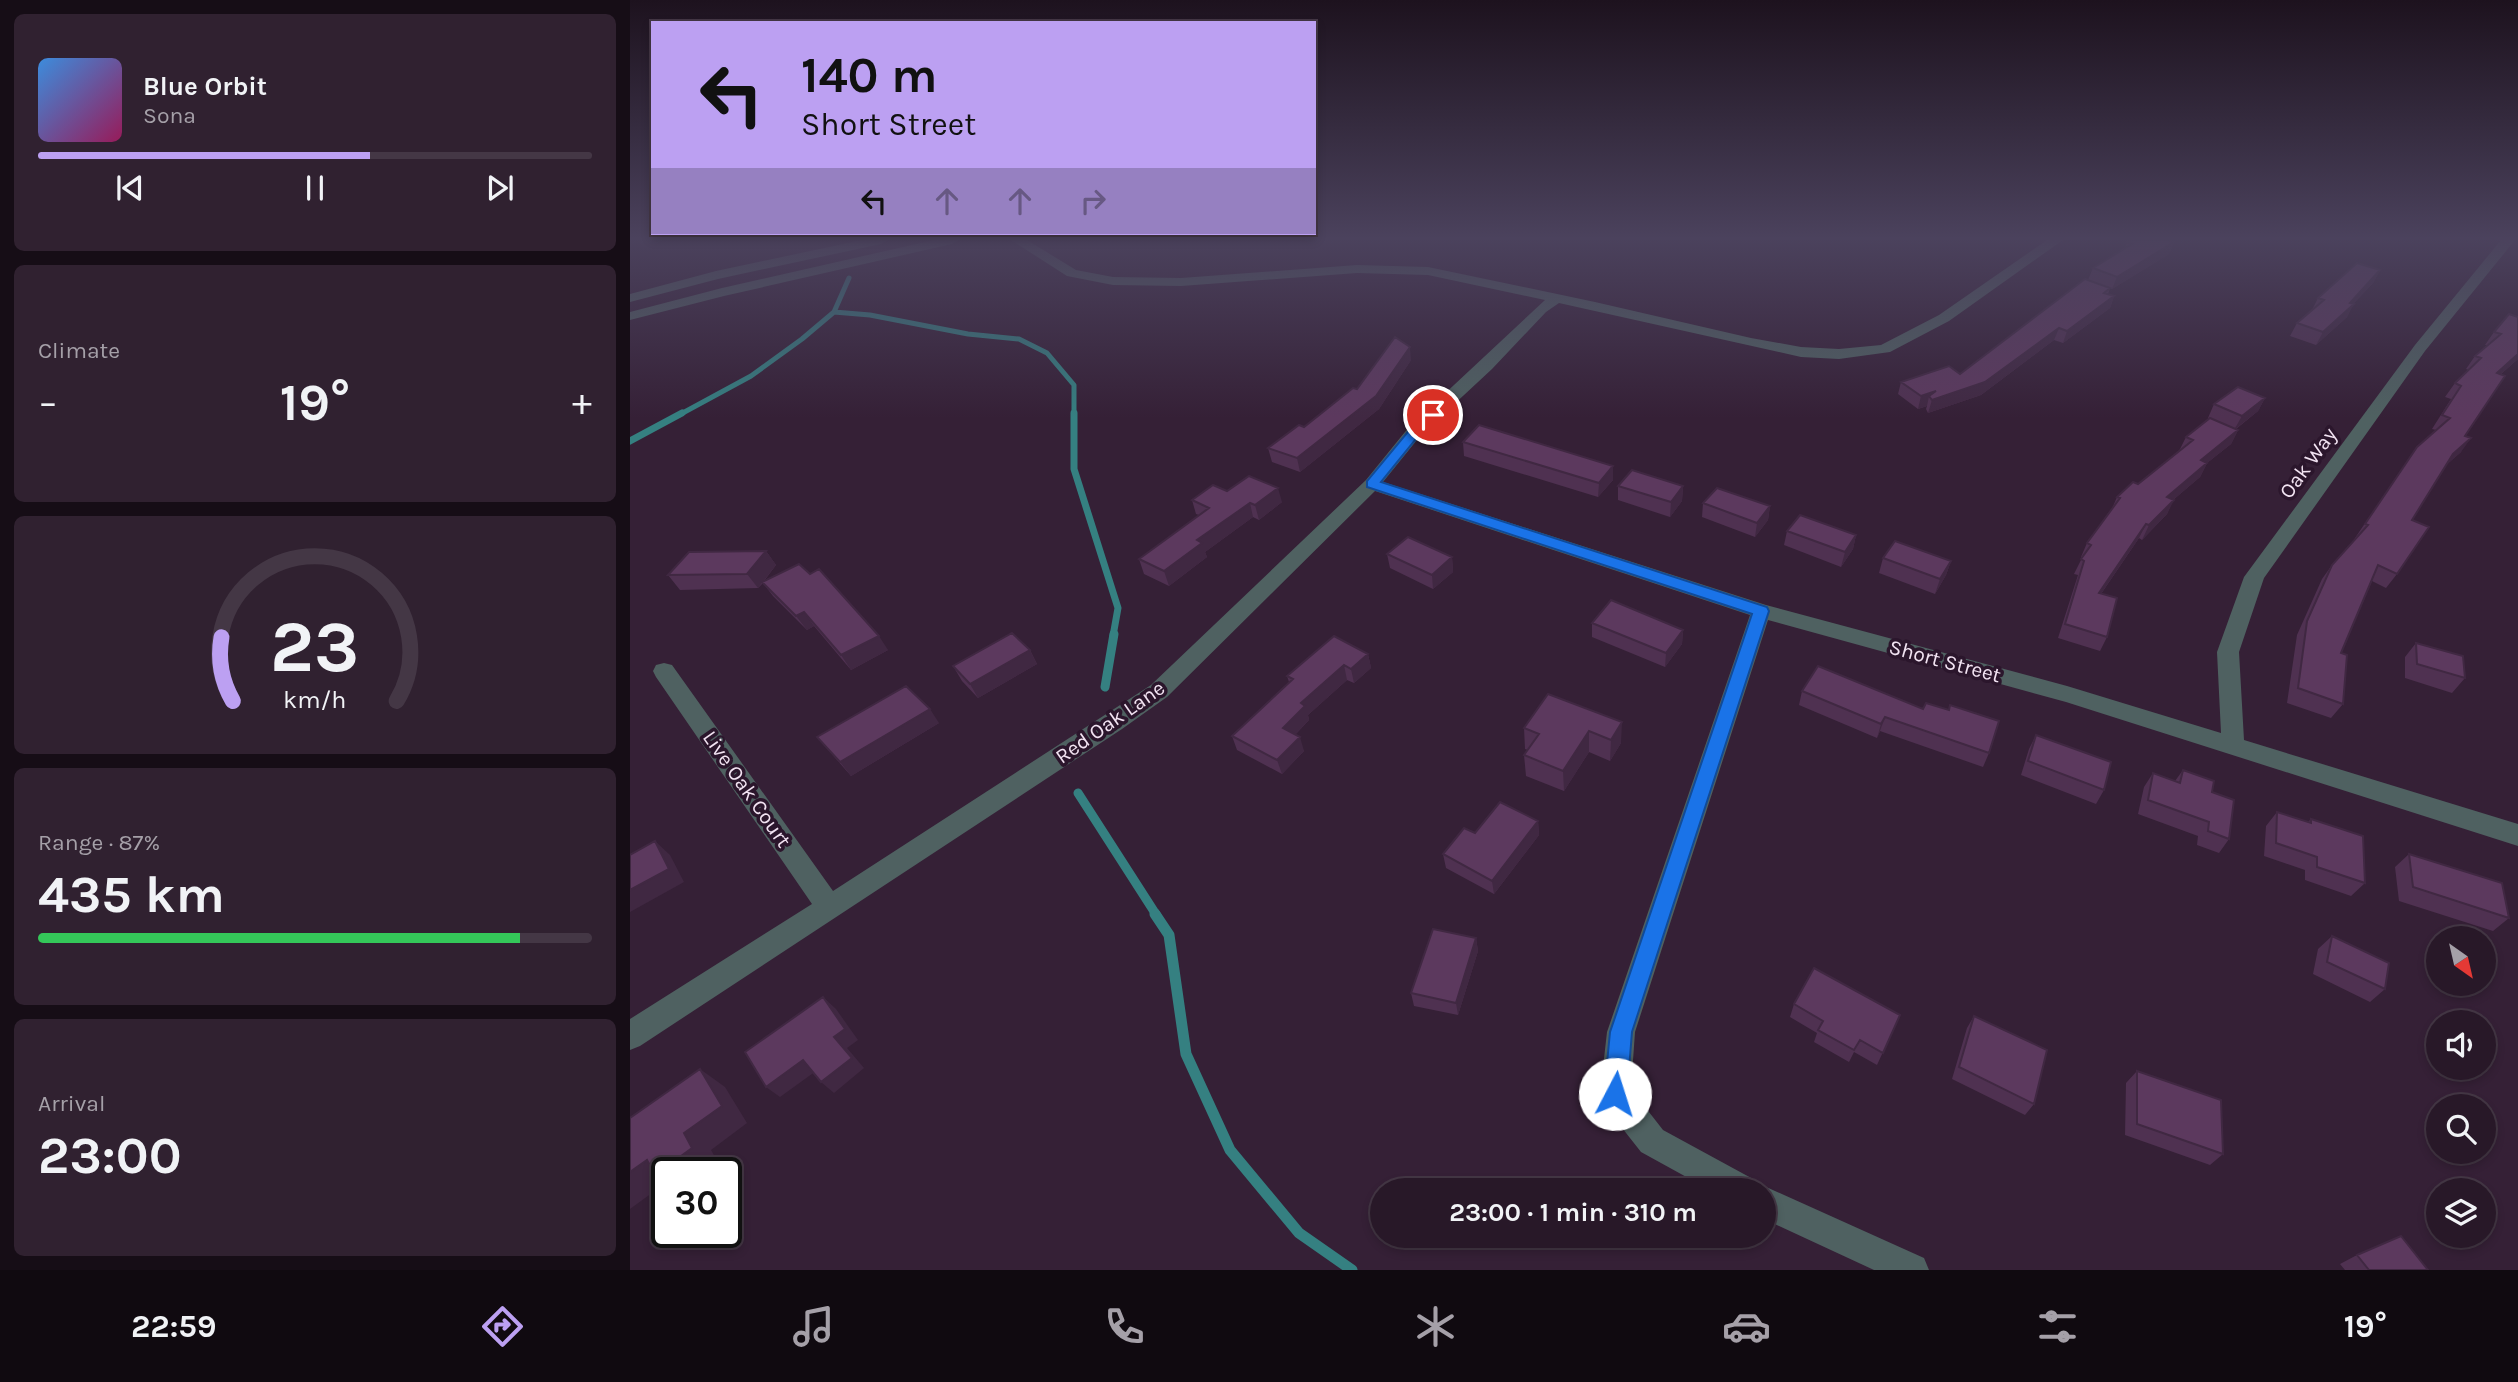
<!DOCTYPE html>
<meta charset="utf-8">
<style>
:root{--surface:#281828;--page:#302130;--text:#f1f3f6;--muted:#a5a0a8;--line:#443745;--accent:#bca0f2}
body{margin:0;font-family:Karla,sans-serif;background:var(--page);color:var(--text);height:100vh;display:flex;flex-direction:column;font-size:26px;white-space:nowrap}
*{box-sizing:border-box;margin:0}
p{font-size:23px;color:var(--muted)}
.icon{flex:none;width:38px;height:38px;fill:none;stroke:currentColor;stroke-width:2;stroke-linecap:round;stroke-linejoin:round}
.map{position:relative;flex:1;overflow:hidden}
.sheet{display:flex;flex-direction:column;gap:14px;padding:14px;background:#160d16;width:630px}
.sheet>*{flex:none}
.guide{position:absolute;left:21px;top:21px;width:665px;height:214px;border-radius:0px;box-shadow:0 4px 10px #0003,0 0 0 2px var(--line);background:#bca0f2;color:#111;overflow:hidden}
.needle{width:46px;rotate:146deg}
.controls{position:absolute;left:1796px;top:926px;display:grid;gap:14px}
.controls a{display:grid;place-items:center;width:70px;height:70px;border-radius:50%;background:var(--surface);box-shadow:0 4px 10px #0003,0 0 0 2px var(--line);font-size:35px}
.speed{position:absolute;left:21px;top:1157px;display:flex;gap:14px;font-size:35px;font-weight:700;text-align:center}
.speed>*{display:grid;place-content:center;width:91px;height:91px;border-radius:50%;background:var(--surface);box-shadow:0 4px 10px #0003,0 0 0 2px var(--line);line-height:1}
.speed .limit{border:4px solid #111;border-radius:10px;background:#fff;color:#111}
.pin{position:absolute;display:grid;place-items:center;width:60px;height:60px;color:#fff;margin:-30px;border:4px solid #fff;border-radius:50%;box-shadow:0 2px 7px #0007}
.me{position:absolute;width:77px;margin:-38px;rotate:5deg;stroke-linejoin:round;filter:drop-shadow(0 0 5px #0008)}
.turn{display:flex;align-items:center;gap:24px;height:147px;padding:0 35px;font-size:32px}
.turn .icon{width:91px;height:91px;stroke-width:2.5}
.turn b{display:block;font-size:49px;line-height:60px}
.lanes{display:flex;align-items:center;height:66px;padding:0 35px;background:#0003;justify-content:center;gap:35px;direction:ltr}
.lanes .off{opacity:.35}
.big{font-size:52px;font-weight:700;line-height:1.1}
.sheet .tile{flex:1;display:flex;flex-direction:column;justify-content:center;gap:10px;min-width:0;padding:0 24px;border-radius:10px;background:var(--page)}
.sheet .dial{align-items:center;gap:0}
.dial svg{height:182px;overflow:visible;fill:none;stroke:var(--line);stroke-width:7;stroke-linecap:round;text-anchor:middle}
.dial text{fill:var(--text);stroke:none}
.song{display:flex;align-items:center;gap:21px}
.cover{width:84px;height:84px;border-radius:10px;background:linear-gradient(135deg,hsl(210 70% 55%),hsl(330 70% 35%))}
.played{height:7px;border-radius:4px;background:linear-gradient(90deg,var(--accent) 60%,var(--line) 60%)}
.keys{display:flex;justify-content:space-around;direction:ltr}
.heat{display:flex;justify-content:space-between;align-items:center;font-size:38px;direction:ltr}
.charge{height:10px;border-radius:5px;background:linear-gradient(90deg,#34c759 87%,var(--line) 0)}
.trip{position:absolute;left:740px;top:1178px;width:406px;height:70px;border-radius:35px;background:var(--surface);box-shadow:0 4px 10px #0003,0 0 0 2px var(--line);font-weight:700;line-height:70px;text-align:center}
.dock{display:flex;height:112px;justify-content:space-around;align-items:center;background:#100a10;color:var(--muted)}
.dock .icon{width:49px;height:49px}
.dock .active{color:var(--accent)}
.dock b{font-size:32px;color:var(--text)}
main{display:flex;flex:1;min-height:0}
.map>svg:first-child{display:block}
</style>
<main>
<section class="sheet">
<div class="tile">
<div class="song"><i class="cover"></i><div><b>Blue Orbit</b><p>Sona</p></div></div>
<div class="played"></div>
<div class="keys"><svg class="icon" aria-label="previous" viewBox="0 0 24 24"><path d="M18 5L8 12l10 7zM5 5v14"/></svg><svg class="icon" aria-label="pause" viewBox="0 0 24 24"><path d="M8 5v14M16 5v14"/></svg><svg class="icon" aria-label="next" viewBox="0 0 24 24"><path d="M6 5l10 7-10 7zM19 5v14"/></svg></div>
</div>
<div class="tile"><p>Climate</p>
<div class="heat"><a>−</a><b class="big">19°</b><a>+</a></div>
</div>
<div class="tile dial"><svg viewBox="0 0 100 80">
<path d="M14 69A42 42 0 1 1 86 69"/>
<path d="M14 69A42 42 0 0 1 9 41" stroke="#bca0f2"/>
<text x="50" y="56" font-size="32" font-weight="700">23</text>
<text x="50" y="72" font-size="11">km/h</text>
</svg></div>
<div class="tile"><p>Range · 87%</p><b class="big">435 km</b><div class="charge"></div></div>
<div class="tile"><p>Arrival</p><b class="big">23:00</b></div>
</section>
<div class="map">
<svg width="1888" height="1270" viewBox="0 0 1888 1270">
<rect width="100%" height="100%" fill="#352036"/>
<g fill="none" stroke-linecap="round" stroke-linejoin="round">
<path stroke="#358081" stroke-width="5" d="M 204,312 L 240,315 L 338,334 L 389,339 L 417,353 L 444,385 L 444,415
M 49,415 L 121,376 L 172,339 L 204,312 L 219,278"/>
<path stroke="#358081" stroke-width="7" d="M 444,413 L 444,469 L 488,608 L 483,636
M 0,441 L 52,413"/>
<path stroke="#358081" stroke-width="9" d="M 475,687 L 484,634
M 448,793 L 527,916"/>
<path stroke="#358081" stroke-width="11" d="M 525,914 L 539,935 L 556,1054 L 600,1150 L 669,1233 L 722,1270"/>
<path fill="#4f6161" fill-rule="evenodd" d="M 232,240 L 258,240 L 251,244 L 88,279 L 0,302 L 0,294 L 86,271 Z
M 304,240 L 329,240 L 322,244 L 94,296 L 0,320 L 0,312 L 92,288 Z
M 381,240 L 397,240 L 446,270 L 483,277 L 551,278 L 727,265 L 798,267 L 965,302 L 1121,338 L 1171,347 L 1209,349 L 1251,345 L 1309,315 L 1417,240 L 1433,240 L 1319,321 L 1260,352 L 1209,359 L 1171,357 L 929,303 L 916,312 L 862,369 L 791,435 L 753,482 L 1136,605 L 1437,686 L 1591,733 L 1587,652 L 1614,577 L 1785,345 L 1871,240 L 1885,240 L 1795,351 L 1634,578 L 1609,652 L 1614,740 L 1888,824 L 1888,846 L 1436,702 L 1138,620 L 1005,1032 L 1001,1089 L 1033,1130 L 1123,1179 L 1127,1188 L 1134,1186 L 1145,1191 L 1294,1258 L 1299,1270 L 1244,1270 L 1134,1219 L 1134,1190 L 1080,1190 L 1011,1152 L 974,1105 L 970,1094 L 977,1032 L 1120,615 L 745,491 L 537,697 L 492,729 L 10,1046 L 0,1050 L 0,1019 L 182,904 L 26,677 L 23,671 L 26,665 L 34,663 L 42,665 L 203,891 L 521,685 L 736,480 L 779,427 L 915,300 L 798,275 L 727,273 L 551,286 L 483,285 L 437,276 Z"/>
</g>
<path fill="#4f3151" d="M 1540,241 L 1544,242 L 1539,254 L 1482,289 L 1480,288 L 1478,294 L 1484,296 L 1480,308 L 1433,343 L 1424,340 L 1351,395 L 1298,413 L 1296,409 L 1297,406 L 1288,409 L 1268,394 L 1271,382 L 1330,374 L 1458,280 L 1463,268 L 1494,249 L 1497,243 Z
M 1750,270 L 1743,283 L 1723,304 L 1717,317 L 1686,345 L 1660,336 L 1667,323 L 1682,310 L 1688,298 Z
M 1888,317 L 1888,359 L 1871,374 L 1835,436 L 1831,452 L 1816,465 L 1782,520 L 1767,574 L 1756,588 L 1742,581 L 1711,653 L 1713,704 L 1701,718 L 1657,703 L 1667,635 L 1692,579 L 1702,565 L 1726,539 L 1725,538 L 1787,447 L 1806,430 L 1802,429 L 1821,399 L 1815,397 L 1825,383 L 1839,370 L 1836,369 L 1845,356 L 1857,345 L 1855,345 L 1864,332 Z
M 781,360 L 749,409 L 670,472 L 642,462 L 638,448 L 674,427 L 727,389 Z
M 1635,398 L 1628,411 L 1606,429 L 1608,430 L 1601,444 L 1577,463 L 1570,477 L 1543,500 L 1537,514 L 1512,540 L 1509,538 L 1471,594 L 1477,637 L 1470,651 L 1428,638 L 1448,575 L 1444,574 L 1452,558 L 1451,557 L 1457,543 L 1481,511 L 1487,497 L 1508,484 L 1550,451 L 1549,451 L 1556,437 L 1579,419 L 1578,418 L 1584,404 Z
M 833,442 L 983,466 L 983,480 L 968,497 L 834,456 Z
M 988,486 L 1053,486 L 1052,501 L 1040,517 L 988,500 Z
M 597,491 L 652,502 L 629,520 L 623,517 L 575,552 L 577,557 L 539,586 L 514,574 L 509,559 L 569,515 L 566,514 L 562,500 Z
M 1073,503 L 1140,506 L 1138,520 L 1125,537 L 1072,517 Z
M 1157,531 L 1226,535 L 1223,549 L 1211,567 L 1154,545 Z
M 136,551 L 146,565 L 134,581 L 258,650 L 221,670 L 184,626 L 177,630 L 143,596 L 133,583 L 128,588 L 50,590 L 38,575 Z
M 757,554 L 822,557 L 823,572 L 803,589 L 760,568 Z
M 1253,558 L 1321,561 L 1316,575 L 1305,594 L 1249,573 Z
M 962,623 L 1053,630 L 1052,644 L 1035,667 L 962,637 Z
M 1786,643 L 1835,678 L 1822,693 L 1775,678 L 1775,657 Z
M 400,650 L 407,664 L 348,698 L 332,681 L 323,666 Z
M 738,654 L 741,668 L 724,683 L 717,680 L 678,715 L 679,720 L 665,735 L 674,751 L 652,774 L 607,750 L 602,736 L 659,682 L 657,676 Z
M 1188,666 L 1359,753 L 1353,767 L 1250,731 L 1247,738 L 1169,705 L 1172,691 Z
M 918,694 L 991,743 L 980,761 L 959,752 L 934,791 L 896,776 L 894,755 L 898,750 L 895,749 L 894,728 Z
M 309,723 L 221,776 L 187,737 Z
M 1406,735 L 1474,790 L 1466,804 L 1391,775 L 1399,749 Z
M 1553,770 L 1582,792 L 1599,839 L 1589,853 L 1567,845 L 1568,836 L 1508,814 L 1514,787 L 1523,773 L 1545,781 Z
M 1647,812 L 1678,822 L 1681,819 L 1735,883 L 1721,896 L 1675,880 L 1675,870 L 1634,856 L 1636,826 Z
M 908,821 L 909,835 L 864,894 L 816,868 L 813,854 Z
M 1779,854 L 1879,918 L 1863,931 L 1769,901 L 1765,867 Z
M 1702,936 L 1755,989 L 1740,1002 L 1683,974 L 1688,949 Z
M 846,938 L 848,951 L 828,1015 L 784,1006 L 781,993 Z
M 1164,1004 L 1270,1015 L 1247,1065 L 1224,1052 L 1219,1062 L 1184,1042 L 1187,1033 L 1160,1017 Z
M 1344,1016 L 1404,1104 L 1395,1115 L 1322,1079 L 1337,1028 Z
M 1507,1071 L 1593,1154 L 1580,1165 L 1495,1135 L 1496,1083 Z
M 1727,1255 L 1798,1270 L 1715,1270 L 1710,1264 Z"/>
<path fill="#402842" d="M 1535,240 L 1540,240 L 1538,246 L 1544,242 L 1539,254 L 1482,289 L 1487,277 Z
M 1750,270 L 1743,283 L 1718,310 L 1724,304 L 1717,317 L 1686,345 L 1693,332 Z
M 1484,296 L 1480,308 L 1433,343 L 1437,331 Z
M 1429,328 L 1424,340 L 1351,395 L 1298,413 L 1302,400 L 1299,396 L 1297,406 L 1288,409 L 1291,396 Z
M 780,347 L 781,360 L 749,409 L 670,472 L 667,458 Z
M 1888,354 L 1888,359 L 1857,386 L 1867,373 Z
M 1635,398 L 1628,411 L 1604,430 L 1612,416 Z
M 1608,430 L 1601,444 L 1563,474 L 1571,460 Z
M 1841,438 L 1831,452 L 1813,468 L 1823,454 Z
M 1577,463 L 1570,477 L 1530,511 L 1537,497 Z
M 983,466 L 983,480 L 968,497 L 969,483 Z
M 1053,486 L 1052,501 L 1040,517 L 1041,502 Z
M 648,488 L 652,502 L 629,520 L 625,505 Z
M 1544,500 L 1537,514 L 1512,540 L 1519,525 Z
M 620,503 L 623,517 L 575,552 L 577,557 L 539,586 L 534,571 L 567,540 Z
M 1140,506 L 1138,520 L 1125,537 L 1127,523 Z
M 1516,524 L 1509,538 L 1462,607 L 1469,593 Z
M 1226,535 L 1223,549 L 1211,567 L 1215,552 Z
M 136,551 L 146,565 L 128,588 L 117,574 Z
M 822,557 L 823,572 L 803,589 L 802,575 Z
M 1321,561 L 1316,575 L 1305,594 L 1310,579 Z
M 174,612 L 184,626 L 177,630 L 166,616 Z
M 1053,630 L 1052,644 L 1035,667 L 1036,653 Z
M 249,636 L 258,650 L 221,670 L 211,655 Z
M 400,650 L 407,664 L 348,698 L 340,684 Z
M 738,654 L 741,668 L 724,683 L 721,669 Z
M 714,665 L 717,680 L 678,715 L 679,720 L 657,743 L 653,728 L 671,703 Z
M 300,709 L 309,723 L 221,776 L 210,762 Z
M 1255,717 L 1250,731 L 1247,738 L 1251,724 Z
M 992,722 L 991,743 L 980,761 L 981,740 Z
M 959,731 L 959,752 L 934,791 L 933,771 Z
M 670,737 L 674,751 L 652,774 L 647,760 Z
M 908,821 L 909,835 L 864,894 L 862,881 Z
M 25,841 L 40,855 L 54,882 L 0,912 L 0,890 Z
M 846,938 L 848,951 L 828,1015 L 826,1003 Z
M 193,997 L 206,1009 L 228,1040 L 217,1048 L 234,1068 L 204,1093 L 191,1082 L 204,1037 Z
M 173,1060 L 186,1071 L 150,1097 L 136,1087 Z
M 70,1069 L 95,1087 L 117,1123 L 81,1150 L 89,1164 L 77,1172 L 37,1172 L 37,1182 L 0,1209 L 0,1172 L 54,1133 Z"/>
<path fill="#5c395e" stroke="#402842" stroke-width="2" d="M 1500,240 L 1538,240 L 1544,242 L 1487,277 L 1463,268 L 1502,244 L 1497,243 Z
M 1727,263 L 1750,270 L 1720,303 L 1724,304 L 1693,332 L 1667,323 L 1694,300 L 1688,298 Z
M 1455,279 L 1480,288 L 1474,293 L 1484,296 L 1437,331 L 1429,328 L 1355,382 L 1302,400 L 1299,396 L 1306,391 L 1291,396 L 1271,382 L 1319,366 L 1330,374 Z
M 1879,314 L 1888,317 L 1888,354 L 1867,373 L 1875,376 L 1835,436 L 1841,438 L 1823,454 L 1782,520 L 1799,527 L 1767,574 L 1748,565 L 1711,653 L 1717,655 L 1713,704 L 1668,688 L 1677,621 L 1702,565 L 1738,525 L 1735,524 L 1787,447 L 1820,418 L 1812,415 L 1831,386 L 1825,383 L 1851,358 L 1845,356 L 1871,334 L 1864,332 Z
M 765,337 L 780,347 L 746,396 L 667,458 L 638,448 L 669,425 L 674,427 L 723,388 L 727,389 Z
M 1608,387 L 1635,398 L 1612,416 L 1584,404 Z
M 1580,418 L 1608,430 L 1571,460 L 1577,463 L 1537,497 L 1544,500 L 1519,525 L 1516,524 L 1469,593 L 1487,598 L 1477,637 L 1435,624 L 1454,561 L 1451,559 L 1461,545 L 1457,543 L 1490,498 L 1487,497 L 1503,482 L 1508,484 L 1563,440 L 1556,437 Z
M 849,425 L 983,466 L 969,483 L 833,442 Z
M 1002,470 L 1053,486 L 1041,502 L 988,486 Z
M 619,476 L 648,488 L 625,505 L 620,503 L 567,540 L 572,543 L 534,571 L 509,559 L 579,508 L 562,500 L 583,485 L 597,491 Z
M 1087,488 L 1140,506 L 1127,523 L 1073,503 Z
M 1170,515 L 1226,535 L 1215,552 L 1157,531 Z
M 778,537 L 822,557 L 802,575 L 757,554 Z
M 1265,541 L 1321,561 L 1310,579 L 1253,558 Z
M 136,551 L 117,574 L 38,575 L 59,552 Z
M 169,564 L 180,574 L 189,569 L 249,636 L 211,655 L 174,612 L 166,616 L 132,582 Z
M 981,600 L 1053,630 L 1036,653 L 962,623 Z
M 382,633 L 400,650 L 340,684 L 323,666 Z
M 704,636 L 738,654 L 721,669 L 714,665 L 671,703 L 675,706 L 653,728 L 670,737 L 647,760 L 602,736 L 663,679 L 657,676 Z
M 1786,643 L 1833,656 L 1835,678 L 1787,664 Z
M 1188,666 L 1293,709 L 1296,703 L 1319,710 L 1320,705 L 1369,721 L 1359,753 L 1255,717 L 1251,724 L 1172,691 Z
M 276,686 L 300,709 L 210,762 L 187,737 Z
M 918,694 L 992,722 L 981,740 L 959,731 L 933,771 L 894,755 L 909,734 L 894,728 Z
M 1406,735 L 1481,762 L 1474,790 L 1398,761 Z
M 1553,770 L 1584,781 L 1582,792 L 1604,800 L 1599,839 L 1578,831 L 1579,822 L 1518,800 L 1523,773 L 1550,783 Z
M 870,802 L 908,821 L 862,881 L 813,854 L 834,828 L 845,833 Z
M 1647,812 L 1681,823 L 1681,819 L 1733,836 L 1735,883 L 1687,867 L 1687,857 L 1646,843 Z
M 25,841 L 39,869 L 0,890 L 0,855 Z
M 1779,854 L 1872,883 L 1879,918 L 1783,887 Z
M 803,929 L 846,938 L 826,1003 L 781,993 Z
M 1702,936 L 1759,963 L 1755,989 L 1697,962 Z
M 1184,968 L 1270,1015 L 1253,1053 L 1230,1040 L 1224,1050 L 1188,1030 L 1193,1021 L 1164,1004 Z
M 193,997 L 215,1029 L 204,1037 L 222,1058 L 191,1082 L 173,1060 L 136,1087 L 115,1052 Z
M 1344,1016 L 1417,1050 L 1404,1104 L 1329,1067 Z
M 70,1069 L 92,1106 L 54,1133 L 62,1148 L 25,1175 L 17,1160 L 0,1172 L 0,1118 Z
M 1507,1071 L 1591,1100 L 1593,1154 L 1507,1124 Z
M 1771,1236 L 1798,1270 L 1739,1270 L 1727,1255 Z"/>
<linearGradient id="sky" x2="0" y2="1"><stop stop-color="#1d121e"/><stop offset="0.57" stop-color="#4b425d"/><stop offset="1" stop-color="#4b425d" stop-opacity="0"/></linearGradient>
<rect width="1888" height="418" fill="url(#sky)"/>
<path fill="#1a73e8" stroke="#114b97" stroke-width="2" d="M 803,411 L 807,412 L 807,417 L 790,434 L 751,482 L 1137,607 L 1139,611 L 1002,1032 L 997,1094 L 994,1102 L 985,1106 L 977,1102 L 974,1094 L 980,1032 L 1122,614 L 737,487 L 737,481 L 781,428 Z"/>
<g text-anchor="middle" stroke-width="7" stroke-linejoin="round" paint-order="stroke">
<g font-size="21" fill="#f2e3f2" stroke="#2b162c">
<text transform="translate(1678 463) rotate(-54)" y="7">Oak Way</text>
<text transform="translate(1315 661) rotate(15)" y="7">Short Street</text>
<text transform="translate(480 722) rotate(-35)" y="7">Red Oak Lane</text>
<text transform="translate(117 789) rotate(55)" y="7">Live Oak Court</text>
</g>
</g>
</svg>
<div class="controls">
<a><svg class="needle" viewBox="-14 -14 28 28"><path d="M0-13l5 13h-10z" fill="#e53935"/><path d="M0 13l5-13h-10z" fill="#a5a0a8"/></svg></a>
<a><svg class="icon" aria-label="sound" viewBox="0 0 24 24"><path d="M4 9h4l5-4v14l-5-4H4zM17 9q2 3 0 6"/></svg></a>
<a><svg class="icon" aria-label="search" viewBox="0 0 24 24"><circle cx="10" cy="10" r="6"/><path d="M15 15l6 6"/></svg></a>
<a><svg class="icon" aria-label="layers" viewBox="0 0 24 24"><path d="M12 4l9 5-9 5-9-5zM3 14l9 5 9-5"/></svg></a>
</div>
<div class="speed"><div class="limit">30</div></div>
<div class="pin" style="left:803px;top:415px;background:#d93025"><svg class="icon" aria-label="arrive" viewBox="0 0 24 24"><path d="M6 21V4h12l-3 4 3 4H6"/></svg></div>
<svg class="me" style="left:985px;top:1094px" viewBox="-20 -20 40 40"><circle r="19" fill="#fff"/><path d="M0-13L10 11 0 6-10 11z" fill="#1a73e8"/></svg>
<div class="trip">23:00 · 1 min · 310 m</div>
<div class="guide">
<div class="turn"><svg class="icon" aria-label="left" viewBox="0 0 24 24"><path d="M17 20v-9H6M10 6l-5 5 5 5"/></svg><div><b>140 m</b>Short Street</div></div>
<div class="lanes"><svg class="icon" aria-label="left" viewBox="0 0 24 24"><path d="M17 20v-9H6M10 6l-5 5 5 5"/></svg><svg class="icon off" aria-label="ahead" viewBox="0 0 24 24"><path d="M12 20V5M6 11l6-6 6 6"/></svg><svg class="icon off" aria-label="ahead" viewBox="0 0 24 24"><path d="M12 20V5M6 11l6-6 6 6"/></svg><svg class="icon off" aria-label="right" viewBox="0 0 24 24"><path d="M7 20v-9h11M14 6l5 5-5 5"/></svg></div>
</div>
</div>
</main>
<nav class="dock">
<b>22:59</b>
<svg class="icon active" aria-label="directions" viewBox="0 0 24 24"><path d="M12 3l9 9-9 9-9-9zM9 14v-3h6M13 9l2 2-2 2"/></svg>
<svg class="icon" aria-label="music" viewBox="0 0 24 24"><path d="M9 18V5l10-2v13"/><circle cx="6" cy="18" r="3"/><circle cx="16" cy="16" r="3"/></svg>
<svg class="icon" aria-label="phone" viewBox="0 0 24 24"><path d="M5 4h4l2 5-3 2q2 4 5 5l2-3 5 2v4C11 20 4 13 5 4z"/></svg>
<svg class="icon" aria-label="climate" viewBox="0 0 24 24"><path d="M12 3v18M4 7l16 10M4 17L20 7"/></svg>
<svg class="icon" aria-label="car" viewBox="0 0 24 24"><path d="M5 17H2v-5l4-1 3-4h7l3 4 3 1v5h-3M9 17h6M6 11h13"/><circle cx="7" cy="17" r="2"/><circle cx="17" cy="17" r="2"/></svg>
<svg class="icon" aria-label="filters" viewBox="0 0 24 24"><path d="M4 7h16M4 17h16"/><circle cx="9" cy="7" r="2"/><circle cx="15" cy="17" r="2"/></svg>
<b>19°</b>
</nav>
